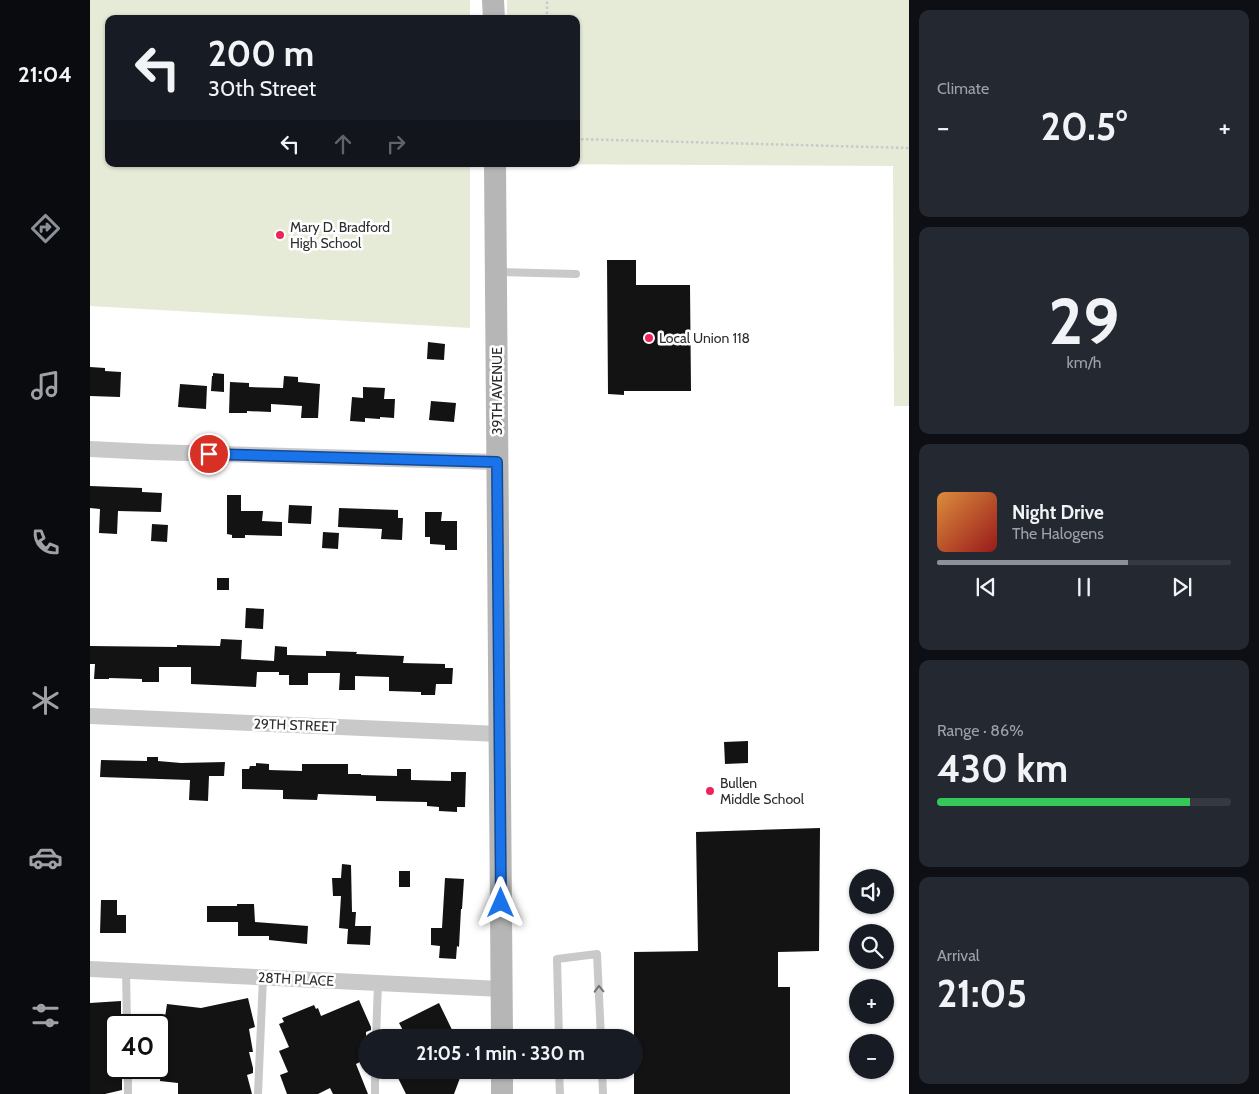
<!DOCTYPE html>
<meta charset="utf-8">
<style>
:root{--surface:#171b24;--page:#242831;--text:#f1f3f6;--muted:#9ea1a6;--line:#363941;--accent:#8c9099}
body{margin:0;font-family:Cabin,sans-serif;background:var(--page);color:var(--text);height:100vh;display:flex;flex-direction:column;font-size:19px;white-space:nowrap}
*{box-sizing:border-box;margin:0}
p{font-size:16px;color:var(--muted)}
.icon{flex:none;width:28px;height:28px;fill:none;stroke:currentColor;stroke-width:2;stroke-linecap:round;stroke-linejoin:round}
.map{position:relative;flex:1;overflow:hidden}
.side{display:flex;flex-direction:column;gap:10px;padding:10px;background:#0d0f14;width:350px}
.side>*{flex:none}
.hud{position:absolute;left:15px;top:15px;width:475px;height:152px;border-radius:10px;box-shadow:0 1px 4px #0004;background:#171b24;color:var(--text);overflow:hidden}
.buttons{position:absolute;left:759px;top:869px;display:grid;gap:10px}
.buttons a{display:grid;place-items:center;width:45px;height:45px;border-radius:50%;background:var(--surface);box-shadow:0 1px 4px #0004;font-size:25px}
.speed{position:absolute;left:15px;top:1014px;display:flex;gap:10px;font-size:25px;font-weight:700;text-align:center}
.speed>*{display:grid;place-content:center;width:65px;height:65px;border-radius:50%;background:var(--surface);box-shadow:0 1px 4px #0004;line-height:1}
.speed .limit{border:2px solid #111;border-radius:8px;background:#fff;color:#111}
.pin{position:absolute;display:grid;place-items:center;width:42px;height:42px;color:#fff;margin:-21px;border:2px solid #fff;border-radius:50%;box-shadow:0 1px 5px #0007}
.me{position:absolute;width:55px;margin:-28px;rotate:0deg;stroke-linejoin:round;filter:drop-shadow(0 0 4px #0008)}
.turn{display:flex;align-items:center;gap:18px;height:105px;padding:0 20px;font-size:22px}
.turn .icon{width:65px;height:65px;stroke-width:2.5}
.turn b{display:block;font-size:35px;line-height:42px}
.lanes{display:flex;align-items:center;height:48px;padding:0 20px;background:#0003;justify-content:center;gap:25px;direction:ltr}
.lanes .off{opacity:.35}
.big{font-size:38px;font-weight:700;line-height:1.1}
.side .widget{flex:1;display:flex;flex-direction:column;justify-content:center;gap:8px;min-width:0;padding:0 18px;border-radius:10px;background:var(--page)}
.side .dial{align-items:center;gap:0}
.dial b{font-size:65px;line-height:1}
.song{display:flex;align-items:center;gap:15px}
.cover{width:60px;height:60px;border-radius:8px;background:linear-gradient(135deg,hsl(30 70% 55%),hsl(0 70% 35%))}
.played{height:5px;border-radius:2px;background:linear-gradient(90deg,var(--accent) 65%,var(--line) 65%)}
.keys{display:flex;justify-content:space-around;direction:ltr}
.heat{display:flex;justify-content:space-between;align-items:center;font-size:28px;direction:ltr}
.charge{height:8px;border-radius:4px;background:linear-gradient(90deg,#34c759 86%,var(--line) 0)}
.trip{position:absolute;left:268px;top:1029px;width:285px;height:50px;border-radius:25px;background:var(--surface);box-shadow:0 1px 4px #0004;font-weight:700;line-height:50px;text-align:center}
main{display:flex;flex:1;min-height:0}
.tab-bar{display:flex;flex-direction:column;width:90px;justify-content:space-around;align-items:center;background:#090b0e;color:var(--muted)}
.tab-bar .icon{width:35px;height:35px}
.tab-bar .on{color:var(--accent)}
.tab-bar b{font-size:22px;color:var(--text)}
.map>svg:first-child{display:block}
</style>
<main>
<nav class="tab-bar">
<b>21:04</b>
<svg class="icon on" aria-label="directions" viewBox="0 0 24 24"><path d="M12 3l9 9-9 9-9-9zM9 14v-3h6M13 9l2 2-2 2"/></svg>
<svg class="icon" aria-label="music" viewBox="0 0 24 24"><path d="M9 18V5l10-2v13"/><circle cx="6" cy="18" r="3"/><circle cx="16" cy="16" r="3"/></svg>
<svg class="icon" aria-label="phone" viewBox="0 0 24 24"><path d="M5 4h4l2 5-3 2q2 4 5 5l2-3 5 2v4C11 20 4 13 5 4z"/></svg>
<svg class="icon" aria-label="climate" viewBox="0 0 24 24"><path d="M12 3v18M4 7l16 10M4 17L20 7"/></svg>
<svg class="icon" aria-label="car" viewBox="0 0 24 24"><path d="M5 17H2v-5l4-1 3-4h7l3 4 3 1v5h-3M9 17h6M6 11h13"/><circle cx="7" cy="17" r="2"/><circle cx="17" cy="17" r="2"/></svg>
<svg class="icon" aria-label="filters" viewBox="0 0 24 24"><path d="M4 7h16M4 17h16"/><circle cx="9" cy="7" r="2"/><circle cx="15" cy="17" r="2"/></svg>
</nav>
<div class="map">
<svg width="819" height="1094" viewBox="0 0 819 1094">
<rect width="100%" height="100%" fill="#fff"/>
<path fill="#e6ebd8" d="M 0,0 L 380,0 L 380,19 L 19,19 L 19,164 L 380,164 L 380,328 L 0,306 Z
M 417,0 L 819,0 L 819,406 L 804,406 L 803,166 L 417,164 L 486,164 L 486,19 L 417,19 Z"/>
<path fill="#131313" d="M 517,260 L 546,260 L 546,285 L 600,285 L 601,391 L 534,391 L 534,395 L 518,394 Z
M 338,342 L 355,344 L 354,360 L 337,359 Z
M 0,367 L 15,368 L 15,371 L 31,372 L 30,397 L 0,396 Z
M 123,373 L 134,374 L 134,392 L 121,391 L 122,376 L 123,376 Z
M 194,376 L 208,377 L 208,382 L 230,384 L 228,418 L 211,418 L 212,406 L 181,404 L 181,412 L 157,411 L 157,413 L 139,413 L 140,382 L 159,383 L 159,387 L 193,388 Z
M 90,384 L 117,386 L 116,409 L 88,407 Z
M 273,387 L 295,388 L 294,399 L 305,399 L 304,418 L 290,417 L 290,419 L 275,418 L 275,422 L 260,421 L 262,397 L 273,398 Z
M 341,401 L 366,403 L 364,422 L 339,420 Z
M 0,486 L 52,488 L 52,492 L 72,493 L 71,512 L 28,511 L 27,534 L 9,533 L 10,509 L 0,508 Z
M 137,495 L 151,495 L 151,511 L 173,511 L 172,521 L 192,522 L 192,536 L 155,535 L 155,538 L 142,538 L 142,535 L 137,534 Z
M 199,505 L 222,506 L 221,524 L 198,523 Z
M 249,508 L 308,510 L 308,518 L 313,518 L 312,540 L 291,539 L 292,529 L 248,527 Z
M 335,512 L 352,512 L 351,521 L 367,521 L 367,550 L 355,550 L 355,545 L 340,544 L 340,537 L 335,537 Z
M 62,524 L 78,525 L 77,542 L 61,541 Z
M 233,532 L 249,533 L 248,549 L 232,548 Z
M 127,578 L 139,578 L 139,590 L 127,590 Z
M 156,608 L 174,609 L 173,629 L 155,628 Z
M 131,639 L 152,640 L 151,659 L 184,661 L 185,646 L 197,647 L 197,655 L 236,656 L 236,651 L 267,652 L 266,654 L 314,656 L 313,663 L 355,664 L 355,668 L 363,668 L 362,684 L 346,684 L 345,695 L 331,695 L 331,692 L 299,691 L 299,677 L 265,676 L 265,690 L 249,690 L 250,673 L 218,673 L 218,685 L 199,685 L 199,675 L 189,675 L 189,672 L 167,672 L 166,687 L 101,684 L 101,667 L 69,667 L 69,682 L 52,682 L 52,679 L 19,678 L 19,679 L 4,679 L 5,664 L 0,664 L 0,646 L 87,647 L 87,645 L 130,646 Z
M 658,741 L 658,763 L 635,764 L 634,742 Z
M 57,757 L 68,757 L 68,761 L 91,763 L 135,762 L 134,776 L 119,776 L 118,801 L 99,800 L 100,780 L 10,777 L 11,760 L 57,761 Z
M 166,763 L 179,764 L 179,770 L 212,771 L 212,764 L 258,764 L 258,774 L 271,774 L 271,775 L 307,776 L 307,769 L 321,769 L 321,780 L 361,781 L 361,772 L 376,772 L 375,807 L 367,807 L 367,812 L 349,811 L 349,807 L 337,806 L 337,802 L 286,801 L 286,796 L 228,794 L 227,800 L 193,799 L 193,790 L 152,789 L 152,769 L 159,769 L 160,766 L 166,766 Z
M 730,828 L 729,951 L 688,952 L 688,987 L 700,987 L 700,1094 L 544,1094 L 544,952 L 608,951 L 606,832 Z
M 252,864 L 261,865 L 262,912 L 266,912 L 265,926 L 281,926 L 280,945 L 257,944 L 258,929 L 249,928 L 251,896 L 243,896 L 242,878 L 251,878 Z
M 309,871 L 320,871 L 320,887 L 309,887 Z
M 355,878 L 374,879 L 372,909 L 371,909 L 369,947 L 367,946 L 366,959 L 349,958 L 350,946 L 341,945 L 341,928 L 352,928 Z
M 11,900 L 27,900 L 27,915 L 36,915 L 36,933 L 10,933 Z
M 147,904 L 164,904 L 165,922 L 218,926 L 217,944 L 179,940 L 179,936 L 148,936 L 148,922 L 117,922 L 117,906 L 147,906 Z
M 158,998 L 165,1027 L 159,1029 L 163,1052 L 159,1052 L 163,1068 L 163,1073 L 157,1075 L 162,1094 L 88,1094 L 88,1083 L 70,1081 L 72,1058 L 69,1057 L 77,1004 L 111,1008 Z
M 269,1000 L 281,1027 L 281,1030 L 276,1032 L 276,1059 L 266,1064 L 278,1094 L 243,1094 L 240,1088 L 228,1094 L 197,1094 L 190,1075 L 198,1072 L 189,1051 L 199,1047 L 189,1024 L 194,1022 L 192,1018 L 224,1005 L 226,1009 L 228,1008 L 231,1016 Z
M 31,1001 L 31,1025 L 26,1025 L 26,1068 L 31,1068 L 32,1074 L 32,1090 L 15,1094 L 0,1094 L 0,1003 Z
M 349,1003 L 366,1038 L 317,1038 L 309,1023 Z
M 315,1070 L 373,1070 L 364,1094 L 316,1094 L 306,1074 Z"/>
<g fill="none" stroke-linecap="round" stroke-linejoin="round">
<path stroke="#c9c9c9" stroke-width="2.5" stroke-dasharray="2.5 2.5" stroke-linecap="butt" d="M 457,19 L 457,0
M 486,139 L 819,148"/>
<path stroke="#c9c9c9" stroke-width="8" d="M 408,272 L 486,274
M 36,971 L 37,1025
M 286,1038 L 288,983
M 469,1038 L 467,959 L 507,954 L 511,1038
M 38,1068 L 38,1094
M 469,1070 L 470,1094
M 512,1070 L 513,1094
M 168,1094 L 173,978
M 285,1094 L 285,1070"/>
<path stroke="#c9c9c9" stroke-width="16" d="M 0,449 L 61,452 L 407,462
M 0,716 L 409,734
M 0,969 L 411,989"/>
<path stroke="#b6b6b6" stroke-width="22" d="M 403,0 L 404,19
M 405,164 L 412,1038
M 412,1070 L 412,1094"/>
</g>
<defs><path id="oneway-chevron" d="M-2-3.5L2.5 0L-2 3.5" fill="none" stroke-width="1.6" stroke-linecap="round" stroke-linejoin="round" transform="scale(1.25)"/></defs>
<use stroke="#737373" href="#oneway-chevron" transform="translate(509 989) rotate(-92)"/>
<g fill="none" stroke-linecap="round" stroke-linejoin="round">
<defs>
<path id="route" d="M 119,454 L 407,462 L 411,903"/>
</defs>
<use href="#route" stroke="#114b97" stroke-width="12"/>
<use href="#route" stroke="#1a73e8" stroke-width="9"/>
</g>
<g fill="#ec245b" stroke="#fff" stroke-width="2">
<circle cx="190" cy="235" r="5"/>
<circle cx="559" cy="338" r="5"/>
<circle cx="620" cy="791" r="5"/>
</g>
<g text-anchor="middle" stroke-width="5" stroke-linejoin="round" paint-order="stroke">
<g font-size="14" fill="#2c2c2c" stroke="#fff" text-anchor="start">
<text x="200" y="232">Mary D. Bradford<tspan x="200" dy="16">High School</tspan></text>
<text x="569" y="343">Local Union 118</text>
<text x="630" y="788">Bullen<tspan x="630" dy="16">Middle School</tspan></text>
</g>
<g font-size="14" fill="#2c2c2c" stroke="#fff">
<text transform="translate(407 391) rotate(-90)" y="5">39TH AVENUE</text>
<text transform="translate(205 725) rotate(2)" y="5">29TH STREET</text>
<text transform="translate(206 979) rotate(3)" y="5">28TH PLACE</text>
</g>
</g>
</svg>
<div class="buttons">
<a><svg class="icon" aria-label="sound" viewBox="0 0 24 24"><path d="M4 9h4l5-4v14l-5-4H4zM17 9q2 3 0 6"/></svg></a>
<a><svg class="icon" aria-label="search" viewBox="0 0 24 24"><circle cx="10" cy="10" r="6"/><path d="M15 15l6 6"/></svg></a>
<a>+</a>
<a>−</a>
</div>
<div class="speed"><div class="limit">40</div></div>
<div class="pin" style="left:119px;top:454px;background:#d93025"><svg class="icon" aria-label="arrive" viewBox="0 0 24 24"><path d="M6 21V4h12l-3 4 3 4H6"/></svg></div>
<svg class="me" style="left:411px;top:903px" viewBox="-20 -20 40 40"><path d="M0-17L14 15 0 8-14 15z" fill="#1a73e8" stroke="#fff" stroke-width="4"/></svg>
<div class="trip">21:05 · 1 min · 330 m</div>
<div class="hud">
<div class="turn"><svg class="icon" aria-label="left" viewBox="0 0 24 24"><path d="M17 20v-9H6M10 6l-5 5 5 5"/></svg><div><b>200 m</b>30th Street</div></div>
<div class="lanes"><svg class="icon" aria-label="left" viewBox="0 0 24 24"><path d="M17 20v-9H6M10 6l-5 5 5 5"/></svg><svg class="icon off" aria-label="ahead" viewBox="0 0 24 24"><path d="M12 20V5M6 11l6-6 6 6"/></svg><svg class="icon off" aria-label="right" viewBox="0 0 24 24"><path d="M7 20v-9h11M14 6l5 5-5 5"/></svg></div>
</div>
</div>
<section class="side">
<div class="widget"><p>Climate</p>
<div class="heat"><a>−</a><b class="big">20.5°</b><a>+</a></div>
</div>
<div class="widget dial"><b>29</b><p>km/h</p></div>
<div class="widget">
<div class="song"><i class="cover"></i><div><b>Night Drive</b><p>The Halogens</p></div></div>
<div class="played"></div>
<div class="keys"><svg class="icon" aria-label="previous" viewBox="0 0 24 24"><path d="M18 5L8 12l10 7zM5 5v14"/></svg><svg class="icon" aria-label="pause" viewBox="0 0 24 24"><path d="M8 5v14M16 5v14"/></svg><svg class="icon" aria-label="next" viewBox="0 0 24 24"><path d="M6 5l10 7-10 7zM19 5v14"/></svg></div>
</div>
<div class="widget"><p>Range · 86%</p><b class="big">430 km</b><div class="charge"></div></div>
<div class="widget"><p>Arrival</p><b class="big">21:05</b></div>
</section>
</main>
